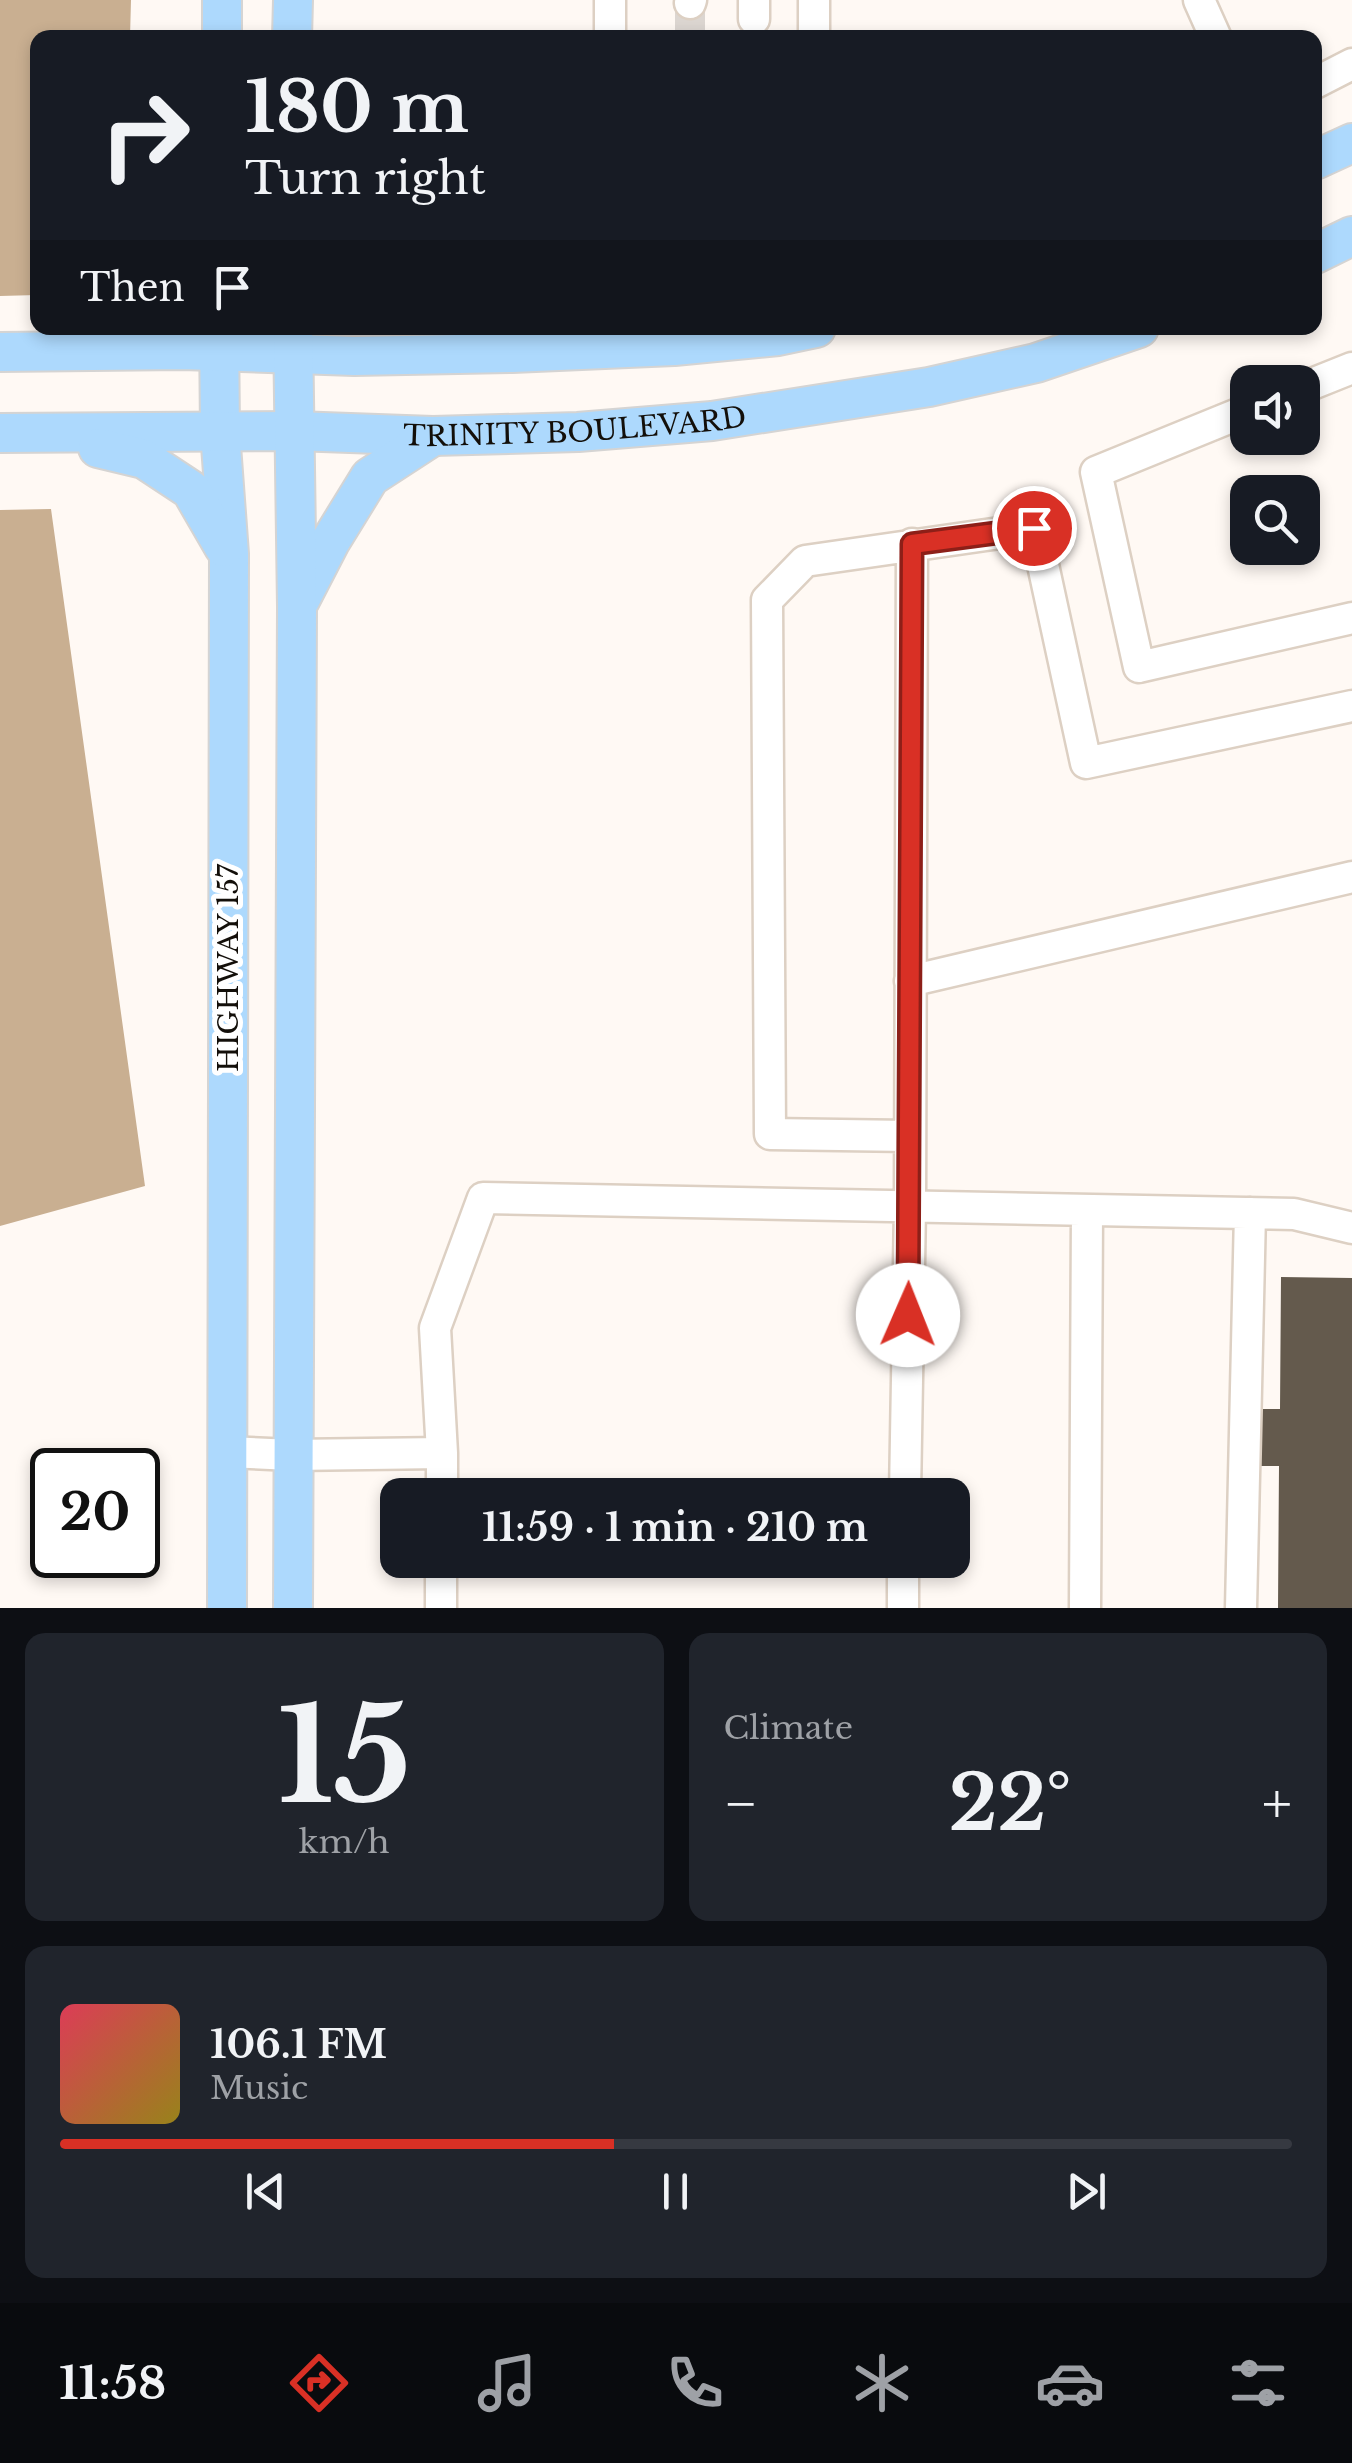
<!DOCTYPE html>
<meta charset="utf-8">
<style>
:root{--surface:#171b24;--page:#20242c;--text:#f1f3f6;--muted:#9ea1a6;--line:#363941;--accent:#d93025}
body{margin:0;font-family:"Libre Baskerville",serif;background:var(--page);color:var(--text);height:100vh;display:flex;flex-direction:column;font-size:38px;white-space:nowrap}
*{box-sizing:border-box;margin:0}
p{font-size:32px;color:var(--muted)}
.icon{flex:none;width:55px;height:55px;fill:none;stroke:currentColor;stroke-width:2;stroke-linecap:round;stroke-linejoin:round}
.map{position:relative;height:1608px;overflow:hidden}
.panel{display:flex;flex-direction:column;gap:25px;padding:25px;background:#0d0f14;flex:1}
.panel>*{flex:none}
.guide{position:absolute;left:30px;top:30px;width:1292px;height:305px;border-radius:20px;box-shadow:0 5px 15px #0003;background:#171b24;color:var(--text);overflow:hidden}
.tools{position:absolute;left:1230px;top:365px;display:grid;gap:20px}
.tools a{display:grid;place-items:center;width:90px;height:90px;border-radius:20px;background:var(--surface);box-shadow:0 5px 15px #0003;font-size:50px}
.speed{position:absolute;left:30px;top:1448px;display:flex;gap:20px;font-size:50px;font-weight:700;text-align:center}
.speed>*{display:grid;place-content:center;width:130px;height:130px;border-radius:50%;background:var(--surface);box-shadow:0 5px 15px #0003;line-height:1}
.speed .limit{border:5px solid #111;border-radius:15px;background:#fff;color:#111}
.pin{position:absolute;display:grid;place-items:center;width:85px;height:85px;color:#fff;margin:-42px;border:5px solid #fff;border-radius:50%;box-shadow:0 2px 10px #0007}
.me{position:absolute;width:110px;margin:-55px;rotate:1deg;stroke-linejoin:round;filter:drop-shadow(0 0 8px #0008)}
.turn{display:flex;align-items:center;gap:35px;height:210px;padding:0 50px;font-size:45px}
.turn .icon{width:130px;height:130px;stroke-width:2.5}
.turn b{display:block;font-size:70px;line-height:85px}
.then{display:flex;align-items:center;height:95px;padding:0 50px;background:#0003;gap:20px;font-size:38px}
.big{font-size:75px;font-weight:700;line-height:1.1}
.panel .widget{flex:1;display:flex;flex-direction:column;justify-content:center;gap:15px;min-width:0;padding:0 35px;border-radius:20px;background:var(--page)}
.panel .dial{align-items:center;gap:0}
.dial b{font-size:130px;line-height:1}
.song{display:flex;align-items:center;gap:30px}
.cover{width:120px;height:120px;border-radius:15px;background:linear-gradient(135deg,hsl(350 70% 55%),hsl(50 70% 35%))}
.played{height:10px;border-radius:5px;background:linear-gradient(90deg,var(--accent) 45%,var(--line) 45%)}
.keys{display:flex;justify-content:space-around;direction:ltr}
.heat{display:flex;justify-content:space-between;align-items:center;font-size:55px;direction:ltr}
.panel .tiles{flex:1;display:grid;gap:25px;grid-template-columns:1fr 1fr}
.widget:last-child{grid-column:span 2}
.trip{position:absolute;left:380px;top:1478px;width:590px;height:100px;border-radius:20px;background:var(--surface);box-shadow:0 5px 15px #0003;font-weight:700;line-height:100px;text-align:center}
.tab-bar{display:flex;height:160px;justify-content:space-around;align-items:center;background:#090b0e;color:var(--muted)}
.tab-bar .icon{width:70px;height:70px}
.tab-bar .current{color:var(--accent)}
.tab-bar b{font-size:45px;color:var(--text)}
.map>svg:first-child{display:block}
</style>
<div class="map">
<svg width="1352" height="1608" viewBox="0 0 1352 1608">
<rect width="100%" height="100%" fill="#fff9f4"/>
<path fill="#c9af91" d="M 0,0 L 131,0 L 130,37 L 38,38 L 37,295 L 0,296 Z
M 51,509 L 145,1186 L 0,1226 L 0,510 Z"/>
<path fill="#645a4d" d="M 1281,1277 L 1352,1278 L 1352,1608 L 1278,1608 L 1279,1466 L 1251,1466 L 1252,1409 L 1280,1409 Z"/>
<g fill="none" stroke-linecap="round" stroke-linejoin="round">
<path stroke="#dcd6d1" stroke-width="30" stroke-dasharray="30 15" stroke-linecap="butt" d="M 690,38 L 690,3"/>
<defs>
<path id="minor" d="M 610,0 L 610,38
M 814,0 L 814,38
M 1199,0 L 1216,38
M 690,3 L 691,0
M 754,19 L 754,0
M 1315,83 L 1352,64
M 1302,388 L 1352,368
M 1248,410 L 1096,472 L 1139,667 L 1352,618
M 910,981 L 1352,877
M 910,1136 L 770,1134 L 767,600 L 805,561 L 1035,528 L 1086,763 L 1352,706
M 227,1452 L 292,1455 L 442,1453 L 442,1495
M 442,1453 L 435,1328 L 483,1198 L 1294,1214 L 1352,1228
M 905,1495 L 910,1207 L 912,544
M 441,1608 L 441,1560
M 903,1608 L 903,1560
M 1085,1608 L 1087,1210
M 1241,1608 L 1250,1213"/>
<g id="major">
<path d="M 222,38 L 222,0"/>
<path d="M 292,38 L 293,0"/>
<path d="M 1315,160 L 1352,143"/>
<path d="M 1315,254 L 1352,236"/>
<path d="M 219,328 L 220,432 L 229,554 L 227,1608"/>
<path d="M 0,352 L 183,350 L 354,356 L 512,353 L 674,346 L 778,336 L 816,328"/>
<path id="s1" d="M 0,433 L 295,431 L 433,436 L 578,432 L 712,421 L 929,387 L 1036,363 L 1139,328"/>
<path d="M 98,448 L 144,459 L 191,490 L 224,547"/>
<path d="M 300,600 L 330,542 L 370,477 L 433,436"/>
<path d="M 293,1608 L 297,607 L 293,328"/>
</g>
</defs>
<use href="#minor" stroke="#ddd0c3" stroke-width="35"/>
<use href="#major" stroke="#d5d4d3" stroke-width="42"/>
<use href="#minor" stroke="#fff" stroke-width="30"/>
<use href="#major" stroke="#add9fd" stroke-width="38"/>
</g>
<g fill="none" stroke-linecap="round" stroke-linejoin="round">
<defs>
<path id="route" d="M 908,1315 L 912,544 L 1034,528"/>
</defs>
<use href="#route" stroke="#8d1f18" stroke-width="25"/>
<use href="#route" stroke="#d93025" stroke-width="18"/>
</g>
<g text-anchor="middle" stroke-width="10" stroke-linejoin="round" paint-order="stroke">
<g font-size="28" fill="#130f0a" stroke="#fff">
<text dy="10" stroke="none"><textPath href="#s1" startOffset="575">TRINITY BOULEVARD</textPath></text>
<text transform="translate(228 968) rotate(-90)" y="10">HIGHWAY 157</text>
</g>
</g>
</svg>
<div class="tools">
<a><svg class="icon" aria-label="sound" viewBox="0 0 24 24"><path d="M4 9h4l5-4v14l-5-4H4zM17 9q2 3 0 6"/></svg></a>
<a><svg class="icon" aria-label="search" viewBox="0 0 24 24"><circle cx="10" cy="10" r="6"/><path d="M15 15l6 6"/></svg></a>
</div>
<div class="speed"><div class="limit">20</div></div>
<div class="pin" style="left:1034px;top:528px;background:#d93025"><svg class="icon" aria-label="arrive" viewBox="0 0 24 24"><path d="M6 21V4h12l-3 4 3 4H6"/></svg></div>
<svg class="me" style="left:908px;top:1315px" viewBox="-20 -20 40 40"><circle r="19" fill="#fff"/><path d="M0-13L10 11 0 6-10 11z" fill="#d93025"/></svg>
<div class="trip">11:59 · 1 min · 210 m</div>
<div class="guide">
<div class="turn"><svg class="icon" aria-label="right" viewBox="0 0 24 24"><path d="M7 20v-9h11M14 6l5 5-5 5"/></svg><div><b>180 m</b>Turn right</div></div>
<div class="then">Then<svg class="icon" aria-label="arrive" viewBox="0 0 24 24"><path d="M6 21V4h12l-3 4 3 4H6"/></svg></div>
</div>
</div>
<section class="panel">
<div class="tiles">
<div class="widget dial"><b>15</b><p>km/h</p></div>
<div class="widget"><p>Climate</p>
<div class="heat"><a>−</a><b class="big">22°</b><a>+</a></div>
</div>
<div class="widget">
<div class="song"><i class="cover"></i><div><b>106.1 FM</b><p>Music</p></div></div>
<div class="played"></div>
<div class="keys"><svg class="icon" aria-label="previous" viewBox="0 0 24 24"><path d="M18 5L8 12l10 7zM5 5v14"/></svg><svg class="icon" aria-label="pause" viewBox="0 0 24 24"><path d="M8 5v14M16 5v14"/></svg><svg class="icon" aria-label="next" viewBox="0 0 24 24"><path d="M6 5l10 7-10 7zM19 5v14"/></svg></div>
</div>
</div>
</section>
<nav class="tab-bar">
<b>11:58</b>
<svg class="icon current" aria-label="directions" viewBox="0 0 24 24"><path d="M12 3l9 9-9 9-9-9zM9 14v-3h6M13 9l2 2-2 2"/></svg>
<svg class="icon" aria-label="music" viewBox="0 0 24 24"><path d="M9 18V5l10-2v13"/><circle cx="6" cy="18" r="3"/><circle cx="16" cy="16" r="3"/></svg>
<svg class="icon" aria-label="phone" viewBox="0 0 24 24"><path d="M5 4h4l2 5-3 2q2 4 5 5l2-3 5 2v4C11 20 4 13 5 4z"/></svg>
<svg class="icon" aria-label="climate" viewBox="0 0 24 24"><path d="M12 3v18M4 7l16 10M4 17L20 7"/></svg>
<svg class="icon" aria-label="car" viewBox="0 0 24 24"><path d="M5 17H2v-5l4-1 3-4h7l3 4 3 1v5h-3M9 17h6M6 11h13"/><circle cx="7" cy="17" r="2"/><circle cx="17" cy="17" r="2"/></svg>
<svg class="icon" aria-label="filters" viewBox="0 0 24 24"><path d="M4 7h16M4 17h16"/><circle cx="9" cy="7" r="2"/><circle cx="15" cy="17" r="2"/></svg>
</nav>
